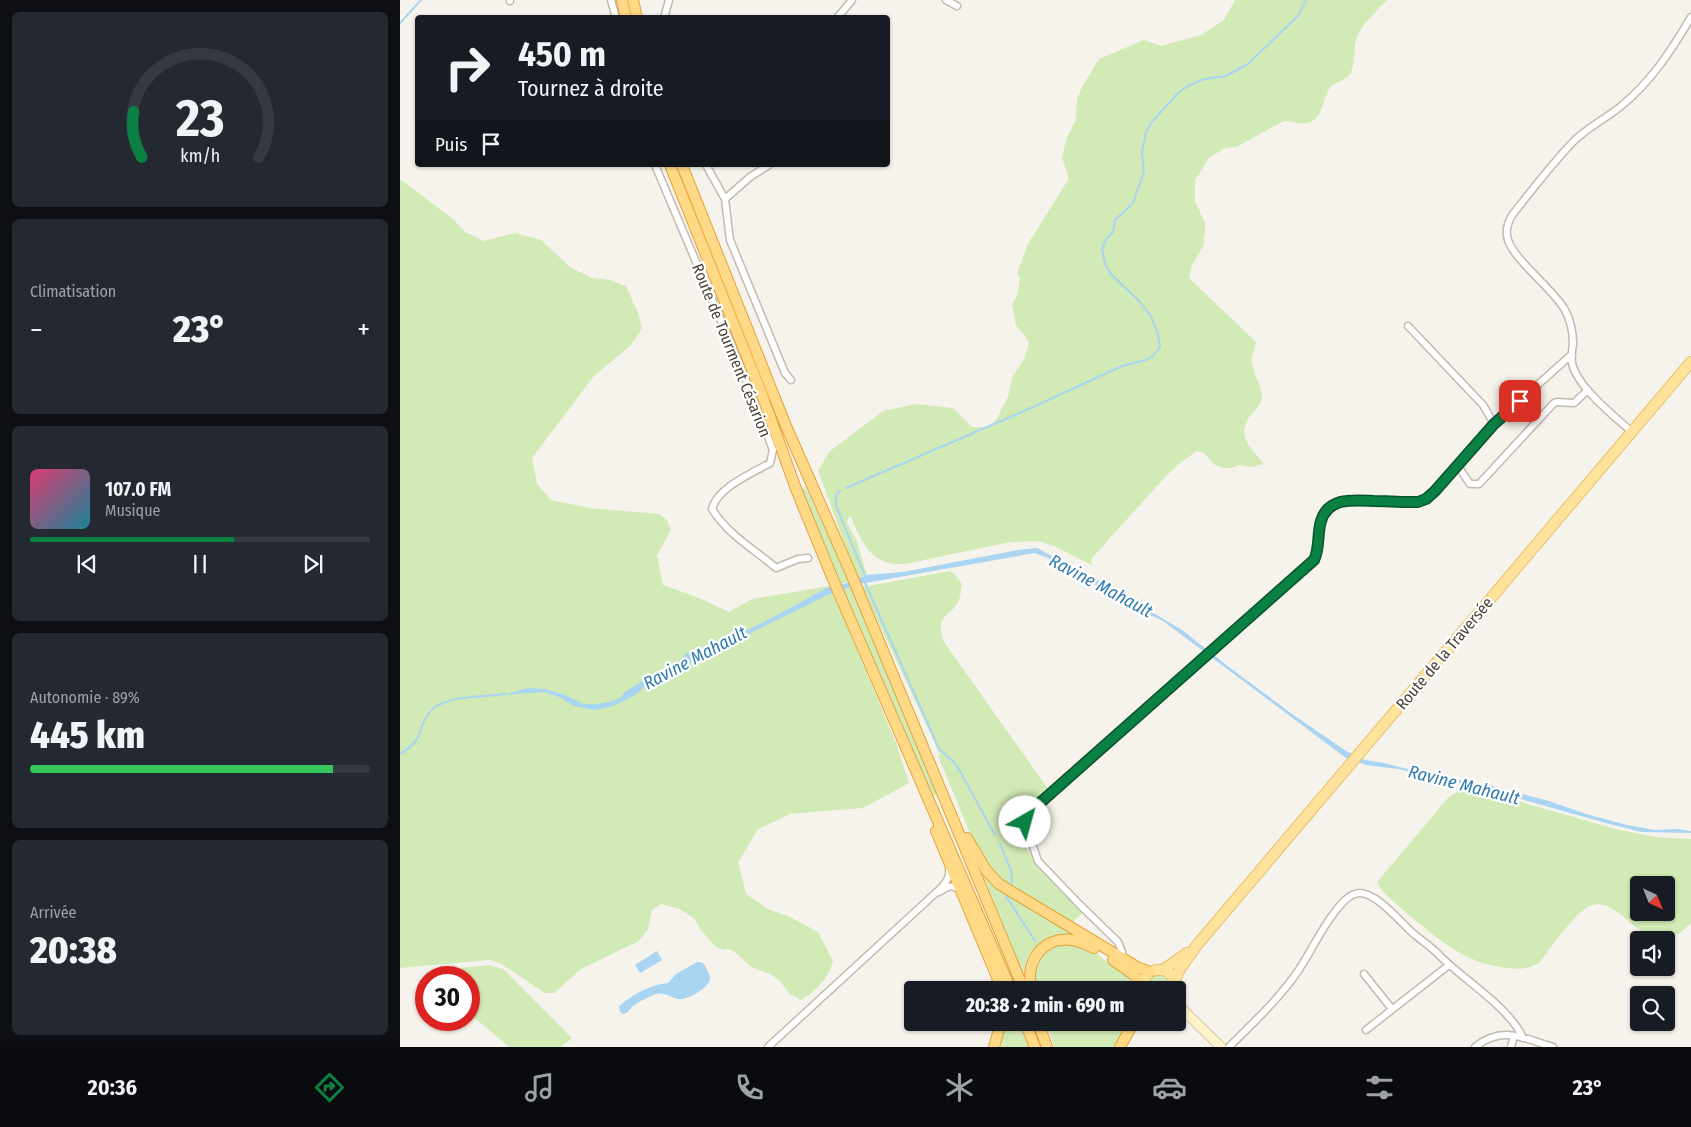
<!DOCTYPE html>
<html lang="fr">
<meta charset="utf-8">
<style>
:root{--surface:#171b24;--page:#242831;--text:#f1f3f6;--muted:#9ea1a6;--line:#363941;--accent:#0b8043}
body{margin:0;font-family:"Fira Sans Condensed",sans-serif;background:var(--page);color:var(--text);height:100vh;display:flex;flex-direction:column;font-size:19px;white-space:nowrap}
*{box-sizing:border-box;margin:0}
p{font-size:16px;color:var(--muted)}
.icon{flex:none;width:28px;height:28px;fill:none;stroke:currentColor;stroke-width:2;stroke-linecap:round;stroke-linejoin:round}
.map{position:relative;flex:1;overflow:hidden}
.drawer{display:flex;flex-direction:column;gap:12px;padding:12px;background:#0d0f14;width:400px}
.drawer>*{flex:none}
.banner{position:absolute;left:15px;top:15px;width:475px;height:152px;border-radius:5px;box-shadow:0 1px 4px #0004;background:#171b24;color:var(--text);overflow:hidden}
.needle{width:32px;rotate:137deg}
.tools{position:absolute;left:1230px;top:876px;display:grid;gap:10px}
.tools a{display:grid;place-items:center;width:45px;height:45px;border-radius:5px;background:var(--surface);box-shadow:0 1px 4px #0004;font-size:25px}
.speed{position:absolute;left:15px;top:966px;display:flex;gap:10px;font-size:25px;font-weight:700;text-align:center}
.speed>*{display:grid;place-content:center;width:65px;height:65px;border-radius:50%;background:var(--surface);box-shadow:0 1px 4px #0004;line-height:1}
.speed .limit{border:8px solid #d22;background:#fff;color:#111}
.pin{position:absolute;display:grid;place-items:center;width:42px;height:42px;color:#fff;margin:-21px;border-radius:10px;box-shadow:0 2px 8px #0006}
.me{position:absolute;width:55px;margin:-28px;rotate:38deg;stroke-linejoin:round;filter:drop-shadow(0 0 4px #0008)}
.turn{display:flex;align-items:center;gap:18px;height:105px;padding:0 20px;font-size:22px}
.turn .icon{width:65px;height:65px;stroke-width:2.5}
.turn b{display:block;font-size:35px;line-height:42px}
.then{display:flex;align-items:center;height:48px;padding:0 20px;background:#0003;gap:10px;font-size:19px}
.big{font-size:38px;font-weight:800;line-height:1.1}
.drawer .card{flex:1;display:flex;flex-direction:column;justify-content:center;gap:8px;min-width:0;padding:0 18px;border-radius:8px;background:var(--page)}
.drawer .dial{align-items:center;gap:0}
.dial svg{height:130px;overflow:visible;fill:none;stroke:var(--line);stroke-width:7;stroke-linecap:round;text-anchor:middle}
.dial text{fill:var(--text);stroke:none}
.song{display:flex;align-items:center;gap:15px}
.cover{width:60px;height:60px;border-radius:8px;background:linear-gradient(135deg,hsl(340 70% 55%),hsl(190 70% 35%))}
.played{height:5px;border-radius:2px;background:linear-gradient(90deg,var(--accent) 60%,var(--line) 60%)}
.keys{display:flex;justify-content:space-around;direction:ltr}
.heat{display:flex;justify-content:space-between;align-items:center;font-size:28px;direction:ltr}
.charge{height:8px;border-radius:4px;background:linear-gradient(90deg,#34c759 89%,var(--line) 0)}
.trip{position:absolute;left:504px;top:981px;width:282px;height:50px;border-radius:5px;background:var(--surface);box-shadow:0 1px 4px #0004;font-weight:800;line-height:50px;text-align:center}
.tabs{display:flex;height:80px;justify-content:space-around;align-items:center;background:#090b0e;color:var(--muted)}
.tabs .icon{width:35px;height:35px}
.tabs .current{color:var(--accent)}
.tabs b{font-size:22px;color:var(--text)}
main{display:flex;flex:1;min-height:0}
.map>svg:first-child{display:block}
</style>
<main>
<section class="drawer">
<div class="card dial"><svg viewBox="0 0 100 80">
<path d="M14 69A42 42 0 1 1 86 69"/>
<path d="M14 69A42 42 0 0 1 9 41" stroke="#0b8043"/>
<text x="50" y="56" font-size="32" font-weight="700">23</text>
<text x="50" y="72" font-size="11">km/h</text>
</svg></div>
<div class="card"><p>Climatisation</p>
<div class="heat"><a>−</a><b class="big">23°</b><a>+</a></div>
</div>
<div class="card">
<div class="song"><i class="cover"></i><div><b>107.0 FM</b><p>Musique</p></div></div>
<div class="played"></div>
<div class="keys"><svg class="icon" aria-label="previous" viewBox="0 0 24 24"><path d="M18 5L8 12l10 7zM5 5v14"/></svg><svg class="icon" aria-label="pause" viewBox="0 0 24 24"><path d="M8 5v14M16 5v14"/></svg><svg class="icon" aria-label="next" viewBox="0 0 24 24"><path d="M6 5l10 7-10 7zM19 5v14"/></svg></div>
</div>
<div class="card"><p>Autonomie · 89%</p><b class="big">445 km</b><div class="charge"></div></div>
<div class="card"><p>Arrivée</p><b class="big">20:38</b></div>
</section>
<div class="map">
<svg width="1291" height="1047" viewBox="0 0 1291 1047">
<rect width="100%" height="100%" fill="#f6f3ec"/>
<path fill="#d2eab5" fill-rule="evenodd" d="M 835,0 L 987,0 C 976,12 961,24 956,40 C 953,50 956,64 950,74 C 945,82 934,81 929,89 C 923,100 922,118 910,122 C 899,126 894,121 884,121 L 836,147 L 825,148 L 809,158 L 795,180 L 795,201 L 805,223 L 805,233 L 803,247 L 792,265 L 789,278 L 856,342 C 855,348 852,355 852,361 C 852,373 864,389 862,398 C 861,404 855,410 851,415 C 835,437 850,446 864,464 L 851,467 L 839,465 L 832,468 L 823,468 L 815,465 L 804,453 L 797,451 L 780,463 L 766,476 L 692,558 L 691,562 L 694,566 L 654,546 L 638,541 L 610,542 L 505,564 C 473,567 462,544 451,517 L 449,517 L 447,523 L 456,539 L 467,575 L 457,578 L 418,470 L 430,451 L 483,411 L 516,404 L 553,408 L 572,427 L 588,427 L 596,420 L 608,397 L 612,378 L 624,359 L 629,343 L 624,334 L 616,326 L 612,305 L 618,293 L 620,278 L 617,274 L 628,244 L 668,180 L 668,175 L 662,158 L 666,140 L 676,119 L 677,99 L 683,85 L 699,59 L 744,40 L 761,46 L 801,35 L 824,20 Z
M 0,180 L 4,182 L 53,219 L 65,232 L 84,241 L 115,233 L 141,240 L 170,267 L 192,278 L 210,280 L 226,286 L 238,313 L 242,329 L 230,346 L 194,376 L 132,458 L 137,484 L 151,500 L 190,508 L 259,514 L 267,520 L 271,530 L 257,555 L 263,585 L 299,598 L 329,612 L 352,599 L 430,586 L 496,743 L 509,783 L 463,808 L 390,814 L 358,829 L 338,862 L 346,894 L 368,909 L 390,917 L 418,932 L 433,961 C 429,978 416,991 401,1000 L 389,993 L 380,981 L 370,974 L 351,967 L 335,952 L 329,949 L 323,950 L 315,946 L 301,930 L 294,918 L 279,909 L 261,904 L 252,910 L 248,929 L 239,941 L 181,969 L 154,993 L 145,993 L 100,963 L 89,960 L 0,968 Z
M 405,486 L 449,581 L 439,585 L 402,490 Z
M 550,571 L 556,576 L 562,584 C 561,588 561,595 559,600 C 550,619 534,613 544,642 L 651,793 L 629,813 L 622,816 L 600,814 C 625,850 653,880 683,912 L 670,925 L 592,873 L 574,843 L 538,756 L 540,754 L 462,587 Z
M 451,588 L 538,794 L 532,796 L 516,757 L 442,590 Z
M 1068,787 L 1216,829 L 1255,837 L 1291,839 L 1291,923 C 1286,927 1282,932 1276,935 C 1240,956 1218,888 1186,908 C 1171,918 1151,948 1139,963 C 1127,970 1119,969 1106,968 C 1065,963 1039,940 1009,915 C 998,905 983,895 977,882 L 1048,798 L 1059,790 ZM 1239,885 L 1266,885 L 1266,912 L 1239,912 Z
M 585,876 L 673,934 L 673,935 C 654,934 633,942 626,962 C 625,967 625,970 623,974 L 584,877 Z
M 663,941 L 691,951 L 699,955 L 708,963 L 728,975 L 738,990 L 637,990 C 632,978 633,957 645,949 C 650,946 657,944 663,941 Z
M 89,965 L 103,969 L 172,1038 L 161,1047 L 109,1047 L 69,1013 L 69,978 L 26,977 L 26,972 Z
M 760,973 L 770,979 L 770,990 L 747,990 L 749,977 Z
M 603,1023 L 619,1023 L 629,1047 L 596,1047 Z
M 647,1023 L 647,1022 L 727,1023 L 713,1047 L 654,1047 Z"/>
<path fill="#a9d4f2" d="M 637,548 L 713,589 L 782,630 L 829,667 L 892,714 L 946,751 L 965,760 L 984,763 L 1027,774 L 1092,786 L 1149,801 L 1186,814 L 1227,825 L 1255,830 L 1277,829 L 1291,831 L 1291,833 L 1242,832 L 1213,825 L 1081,788 L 998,769 L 966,765 L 946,758 L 763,621 L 734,607 L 648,558 L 635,553 L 460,584 L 428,595 L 324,646 L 298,658 L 274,674 L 258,678 L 248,683 L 237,694 L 224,701 L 210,707 L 196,710 L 174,706 L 159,697 L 144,692 L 103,695 L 128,688 L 145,689 L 162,694 L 184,704 L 195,704 L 209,702 L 220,698 L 225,692 L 248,677 L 277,663 L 287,653 L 334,636 L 368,620 L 430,586 L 444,584 L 467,575 L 503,572 L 618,550 Z
M 257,951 L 262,960 L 240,973 L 235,965 Z
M 297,962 C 302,962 304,963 306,968 C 308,971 310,975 310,979 C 308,988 291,998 282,999 C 273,1000 266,991 256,994 C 249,997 237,1002 232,1007 C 228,1011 228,1013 223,1014 L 220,1012 L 219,1006 C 233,994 250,985 268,983 L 276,974 Z"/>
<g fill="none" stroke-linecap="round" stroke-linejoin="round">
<path stroke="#a9d4f2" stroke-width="2" d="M 0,23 L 21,0
M 446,488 L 631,408 L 722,366 L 746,360 L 753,356 L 760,347 L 758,334 L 751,316 L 740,302 L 710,273 L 705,264 L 702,248 L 707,238 L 713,232 L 715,220 L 733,203 L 744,172 L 742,152 L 746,132 L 751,123 L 779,92 L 788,86 L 804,79 L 826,76 L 848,64 L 898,16 L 906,0
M 440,491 L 436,495 L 436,506 L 466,578
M 465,583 L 539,749 L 556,764 L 595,835
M 0,754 C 24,740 16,733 28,714 C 41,694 84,698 105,694
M 600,844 L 611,871 L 612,884
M 606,896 L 635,941"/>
<defs>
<path id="minor" d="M 110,0 L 110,1
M 211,0 L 216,18
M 546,0 L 557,6
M 264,18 L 269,0
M 437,18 L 452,0
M 255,165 L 344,375 L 373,450 L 370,463 C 352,473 317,488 312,509 C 328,535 354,549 376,568 L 398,559 L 408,558
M 306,165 L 325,199 L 330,240 L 385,373 L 391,380
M 325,199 L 350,177 L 369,165
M 1008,326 L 1083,405 L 1094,424
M 1232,432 C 1214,416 1177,387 1172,363 C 1171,356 1172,350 1173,344 C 1173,332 1171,321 1165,310 C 1153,288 1108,256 1107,235 C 1106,227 1109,220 1113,214 C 1132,190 1151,165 1172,143 C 1186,128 1204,120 1220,107 C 1250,83 1272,50 1291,17
M 1058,466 L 1070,484 L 1079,484 L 1154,403 L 1157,402 L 1174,403 L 1188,390
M 539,892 C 546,888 552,883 559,890
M 721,958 L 722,952 L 718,942 L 679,904 L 638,861 L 626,826 L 626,819 L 629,813 L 914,559 C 921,548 917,534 921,521 C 928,497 953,500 974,501 C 985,501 997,502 1009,502 L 1018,502 L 1026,499 L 1035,491 L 1094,424 L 1171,355
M 964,974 L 992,1009
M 966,1030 L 1049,965
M 368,1047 L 528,900 C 536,892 551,882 549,870
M 829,1047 C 853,1023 879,999 898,971 C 911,952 920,931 934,913 C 940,905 949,893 960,893 C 977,893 1001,923 1014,934 C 1022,941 1032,947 1040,956 C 1064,980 1110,1008 1123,1038
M 1075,1047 C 1102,1025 1123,1038 1153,1047
M 1111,1047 L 1114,1036"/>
<path id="secondary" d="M 778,1005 L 821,1047"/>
<path id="primary" d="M 763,970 L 787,953
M 774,981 L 780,969 L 797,945 L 1291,362
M 744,990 C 738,963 780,963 774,990"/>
<path id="trunk" d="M 222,0 L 226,18
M 233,0 L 237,18
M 270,165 L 361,392 L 396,489 L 432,577 L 611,990
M 282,165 L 386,426 L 449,569 L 624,990
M 536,831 L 597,977 L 600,990
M 567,838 L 586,870 L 599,884 L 737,967 L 750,972
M 713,960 L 733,974 L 743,986
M 632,990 C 624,963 642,936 672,940 C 680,941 687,945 694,948
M 625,1022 L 635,1047
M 638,1022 L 647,1047
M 594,1047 L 601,1022
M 720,1047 L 734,1022"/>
</defs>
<use href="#minor" stroke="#c2bbae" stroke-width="9"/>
<use href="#secondary" stroke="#d6c79b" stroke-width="11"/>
<use href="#primary" stroke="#e6c16a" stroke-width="12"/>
<use href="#trunk" stroke="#e0a43c" stroke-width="12"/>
<use href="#minor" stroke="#fff" stroke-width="6"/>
<use href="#secondary" stroke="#fff3cd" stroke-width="9"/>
<use href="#primary" stroke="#ffe39c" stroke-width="10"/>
<use href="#trunk" stroke="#ffd985" stroke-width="10"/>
</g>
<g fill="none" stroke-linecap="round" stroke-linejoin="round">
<defs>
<path id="route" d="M 625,822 L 632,810 L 914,560 C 920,548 917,534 921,521 C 928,497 953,500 974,501 C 985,501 997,502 1009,502 L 1018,502 L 1026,499 L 1035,491 L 1094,424 L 1120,401"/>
</defs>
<use href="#route" stroke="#07532c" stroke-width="12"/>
<use href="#route" stroke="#0b8043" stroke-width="9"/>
</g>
<g text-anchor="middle" stroke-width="4.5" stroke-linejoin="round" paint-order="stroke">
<g font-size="16" fill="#4b4439" stroke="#fff">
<text transform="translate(332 350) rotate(68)" y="6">Route de Tourment Césarion</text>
<text transform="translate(1044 653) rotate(-50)" y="6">Route de la Traversée</text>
</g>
<g font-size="18" font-style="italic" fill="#2e7ab2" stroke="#fff">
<text transform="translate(701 586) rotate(28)" y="6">Ravine Mahault</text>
<text transform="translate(295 658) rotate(-28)" y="6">Ravine Mahault</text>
<text transform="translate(1064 785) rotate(14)" y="6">Ravine Mahault</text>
</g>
</g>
</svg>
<div class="tools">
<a><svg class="needle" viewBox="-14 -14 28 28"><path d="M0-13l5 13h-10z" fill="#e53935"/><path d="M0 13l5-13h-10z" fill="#9ea1a6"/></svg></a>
<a><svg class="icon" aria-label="sound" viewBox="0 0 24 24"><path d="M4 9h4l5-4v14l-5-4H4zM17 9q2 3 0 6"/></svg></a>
<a><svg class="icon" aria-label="search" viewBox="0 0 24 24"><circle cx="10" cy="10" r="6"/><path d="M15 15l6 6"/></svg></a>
</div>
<div class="speed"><div class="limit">30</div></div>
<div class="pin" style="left:1120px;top:401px;background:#d93025"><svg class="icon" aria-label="arrive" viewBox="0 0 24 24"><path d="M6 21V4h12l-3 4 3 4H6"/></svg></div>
<svg class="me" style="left:625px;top:822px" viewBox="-20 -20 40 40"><circle r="19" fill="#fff"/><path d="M0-13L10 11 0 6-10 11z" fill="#0b8043"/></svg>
<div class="trip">20:38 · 2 min · 690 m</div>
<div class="banner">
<div class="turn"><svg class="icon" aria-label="right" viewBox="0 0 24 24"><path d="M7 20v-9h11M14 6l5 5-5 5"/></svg><div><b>450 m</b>Tournez à droite</div></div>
<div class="then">Puis<svg class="icon" aria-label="arrive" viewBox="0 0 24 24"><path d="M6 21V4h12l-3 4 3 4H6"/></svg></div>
</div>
</div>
</main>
<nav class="tabs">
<b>20:36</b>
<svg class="icon current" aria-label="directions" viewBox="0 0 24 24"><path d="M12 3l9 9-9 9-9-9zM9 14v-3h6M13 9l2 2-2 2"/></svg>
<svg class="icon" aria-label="music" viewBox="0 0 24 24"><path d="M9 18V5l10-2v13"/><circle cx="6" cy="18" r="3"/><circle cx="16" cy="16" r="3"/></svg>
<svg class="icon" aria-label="phone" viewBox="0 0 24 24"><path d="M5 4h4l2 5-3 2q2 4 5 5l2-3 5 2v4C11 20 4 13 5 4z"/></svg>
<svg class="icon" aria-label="climate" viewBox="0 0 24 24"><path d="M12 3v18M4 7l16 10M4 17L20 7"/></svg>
<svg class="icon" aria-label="car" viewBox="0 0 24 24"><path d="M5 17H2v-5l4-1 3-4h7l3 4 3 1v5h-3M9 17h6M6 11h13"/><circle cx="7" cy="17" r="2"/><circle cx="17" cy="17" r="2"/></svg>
<svg class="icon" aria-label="filters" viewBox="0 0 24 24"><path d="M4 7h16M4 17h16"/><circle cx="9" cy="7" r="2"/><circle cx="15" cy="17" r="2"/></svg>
<b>23°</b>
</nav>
